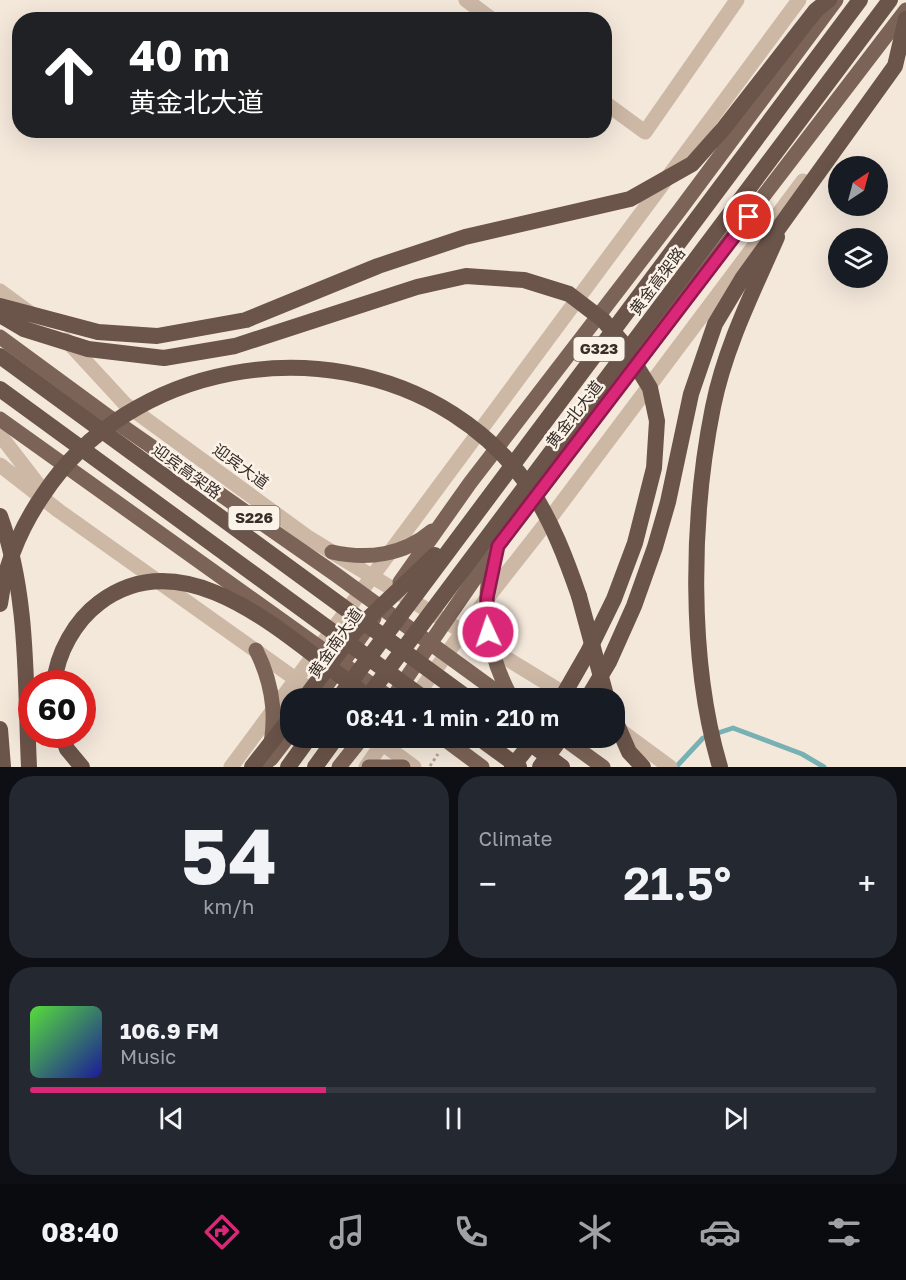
<!DOCTYPE html>
<meta charset="utf-8">
<style>
:root{--surface:#171b24;--page:#242831;--text:#f1f3f6;--muted:#9ea1a6;--line:#363941;--accent:#db2777}
body{margin:0;font-family:"Golos Text","Noto Sans SC",sans-serif;background:var(--page);color:var(--text);height:100vh;display:flex;flex-direction:column;font-size:22px;white-space:nowrap}
*{box-sizing:border-box;margin:0}
p{font-size:20px;color:var(--muted)}
.icon{flex:none;width:33px;height:33px;fill:none;stroke:currentColor;stroke-width:2;stroke-linecap:round;stroke-linejoin:round}
.map{position:relative;height:767px;overflow:hidden}
.drawer{display:flex;flex-direction:column;gap:9px;padding:9px;background:#0d0f14;flex:1}
.drawer>*{flex:none}
.top-card{position:absolute;left:12px;top:12px;width:600px;height:126px;border-radius:24px;box-shadow:0 6px 24px #0002;background:#202124;color:#fff;overflow:hidden}
.needle{width:39px;rotate:36deg}
.buttons{position:absolute;left:828px;top:156px;display:grid;gap:12px}
.buttons a{display:grid;place-items:center;width:60px;height:60px;border-radius:50%;background:var(--surface);box-shadow:0 6px 24px #0002;font-size:30px}
.speed{position:absolute;left:18px;top:670px;display:flex;gap:12px;font-size:30px;font-weight:700;text-align:center}
.speed>*{display:grid;place-content:center;width:78px;height:78px;border-radius:50%;background:var(--surface);box-shadow:0 6px 24px #0002;line-height:1}
.speed .limit{border:9px solid #d22;background:#fff;color:#111}
.pin{position:absolute;display:grid;place-items:center;width:51px;height:51px;color:#fff;margin:-26px;border:3px solid #fff;border-radius:50%;box-shadow:0 2px 6px #0007}
.me{position:absolute;width:66px;margin:-33px;rotate:357deg;stroke-linejoin:round;filter:drop-shadow(0 0 4px #0008)}
.turn{display:flex;align-items:center;gap:21px;height:126px;padding:0 18px;font-size:27px}
.turn .icon{width:78px;height:78px;stroke-width:2.5}
.turn b{display:block;font-size:42px;line-height:51px}
.big{font-size:45px;font-weight:600;line-height:1.1}
.drawer .tile{flex:1;display:flex;flex-direction:column;justify-content:center;gap:9px;min-width:0;padding:0 21px;border-radius:24px;background:var(--page)}
.drawer .dial{align-items:center;gap:0}
.dial b{font-size:78px;line-height:1}
.song{display:flex;align-items:center;gap:18px}
.cover{width:72px;height:72px;border-radius:9px;background:linear-gradient(135deg,hsl(110 70% 55%),hsl(240 70% 35%))}
.played{height:6px;border-radius:3px;background:linear-gradient(90deg,var(--accent) 35%,var(--line) 35%)}
.keys{display:flex;justify-content:space-around;direction:ltr}
.heat{display:flex;justify-content:space-between;align-items:center;font-size:33px;direction:ltr}
.drawer .tiles{flex:1;display:grid;gap:9px;grid-template-columns:1fr 1fr}
.tile:last-child{grid-column:span 2}
.trip{position:absolute;left:280px;top:688px;width:345px;height:60px;border-radius:24px;background:var(--surface);box-shadow:0 6px 24px #0002;font-weight:600;line-height:60px;text-align:center}
.tab-bar{display:flex;height:96px;justify-content:space-around;align-items:center;background:#090b0e;color:var(--muted)}
.tab-bar .icon{width:42px;height:42px}
.tab-bar .current{color:var(--accent)}
.tab-bar b{font-size:27px;color:var(--text)}
.map>svg:first-child{display:block}
</style>
<div class="map">
<svg width="906" height="767" viewBox="0 0 906 767">
<rect width="100%" height="100%" fill="#f4e8db"/>
<g fill="none" stroke-linecap="round" stroke-linejoin="round">
<path stroke="#78b1b3" stroke-width="5" d="M 676,767 L 703,738 L 733,728 L 802,754 L 824,767"/>
<path stroke="#b9a190" stroke-width="3" stroke-dasharray="3 3" stroke-linecap="butt" d="M 430,766 L 438,754"/>
<path stroke="#cdb8a6" stroke-width="15" d="M 466,0 L 493,20
M 604,102 L 645,132 L 737,0"/>
<path stroke="#cdb8a6" stroke-width="15" d="M 0,291 L 30,313
M 66,340 L 125,404 L 309,538 L 573,699
M 0,435 L 44,492
M 0,465 L 59,511 L 304,685
M 414,699 L 488,597 L 554,513 L 803,181
M 617,728 L 670,767
M 375,738 L 414,767
M 231,767 L 799,0
M 366,767 L 386,738"/>
<path stroke="#7c6357" stroke-width="15" d="M 0,337 L 109,417 L 335,574 L 507,699
M 0,419 L 392,699
M 332,552 C 368,560 404,555 432,531
M 494,557 C 479,605 488,656 512,699
M 400,582 L 470,483 L 679,211 L 836,0
M 256,650 C 275,688 278,724 266,765
M 317,699 L 374,618
M 392,699 L 515,520 L 906,10
M 443,738 L 482,767
M 563,738 L 603,767
M 271,759 L 291,733
M 339,767 L 362,738
M 369,767 L 403,767"/>
<path stroke="#6b544a" stroke-width="16" d="M 0,516 C 29,595 25,684 29,767
M 579,596 L 607,699
M 615,720 L 629,752 L 643,767
M 0,729 L 3,767
M 62,735 L 67,749 L 82,767
M 479,738 L 519,767
M 523,738 L 562,767
M 288,767 L 309,738
M 540,767 L 561,738
M 720,767 C 688,660 691,516 713,407 C 725,347 753,292 777,237"/>
<path stroke="#6b544a" stroke-width="16" d="M 0,306 L 98,332 L 157,336 L 246,320 L 378,266 L 465,237 L 630,199 L 692,164 L 724,128 L 816,10 L 829,0
M 0,315 L 24,329 L 88,349 L 164,358 L 235,346 L 417,287 L 466,276 L 524,280 L 569,294 L 603,320 L 621,341 L 650,388 L 657,421 L 654,468 L 635,543 L 614,599 L 588,652 L 561,699
M 0,356 L 469,699
M 0,389 L 425,699
M 0,604 C 5,565 21,527 43,495 C 130,363 321,330 453,414 C 526,461 552,518 579,596
M 54,684 C 57,653 75,621 99,603 C 187,536 289,639 358,689
M 304,699 L 355,631 L 435,555
M 338,699 L 860,0
M 366,699 L 890,0
M 587,699 L 609,662 L 634,606 L 655,547 L 668,502 L 691,394 L 715,324 L 742,279 L 895,66 L 906,19
M 252,767 L 291,717
M 315,767 L 336,738
M 512,767 L 535,738"/>
</g>
<g fill="none" stroke-linecap="round" stroke-linejoin="round">
<defs>
<path id="route" d="M 488,632 L 487,598 L 498,546 L 749,217"/>
</defs>
<use href="#route" stroke="#8e194d" stroke-width="15"/>
<use href="#route" stroke="#db2777" stroke-width="10"/>
</g>
<g text-anchor="middle" stroke-width="5" stroke-linejoin="round" paint-order="stroke">
<g fill="#fbf2e8" stroke="#736862" stroke-width="1.5">
<rect x="573.5" y="337" width="51" height="24" rx="4.5"/>
<rect x="228.5" y="506" width="51" height="24" rx="4.5"/>
</g>
<g font-size="15" font-weight="bold" fill="#392d28">
<text x="599" y="354">G323</text>
<text x="254" y="523">S226</text>
</g>
<g font-size="16" fill="#392d28" stroke="#fbf2e8">
<text transform="translate(657 281) rotate(-53)" y="6">黄金高架路</text>
<text transform="translate(574 414) rotate(-52)" y="6">黄金北大道</text>
<text transform="translate(241 466) rotate(36)" y="6">迎宾大道</text>
<text transform="translate(187 471) rotate(36)" y="6">迎宾高架路</text>
<text transform="translate(335 643) rotate(-55)" y="6">黄金南大道</text>
</g>
</g>
</svg>
<div class="buttons">
<a><svg class="needle" viewBox="-14 -14 28 28"><path d="M0-13l5 13h-10z" fill="#e53935"/><path d="M0 13l5-13h-10z" fill="#9ea1a6"/></svg></a>
<a><svg class="icon" aria-label="layers" viewBox="0 0 24 24"><path d="M12 4l9 5-9 5-9-5zM3 14l9 5 9-5"/></svg></a>
</div>
<div class="speed"><div class="limit">60</div></div>
<div class="pin" style="left:749px;top:217px;background:#d93025"><svg class="icon" aria-label="arrive" viewBox="0 0 24 24"><path d="M6 21V4h12l-3 4 3 4H6"/></svg></div>
<svg class="me" style="left:488px;top:632px" viewBox="-20 -20 40 40"><circle r="17" fill="#db2777" stroke="#fff" stroke-width="3"/><path d="M0-11L8 9 0 5-8 9z" fill="#fff"/></svg>
<div class="trip">08:41 · 1 min · 210 m</div>
<div class="top-card">
<div class="turn"><svg class="icon" aria-label="ahead" viewBox="0 0 24 24"><path d="M12 20V5M6 11l6-6 6 6"/></svg><div><b>40 m</b>黄金北大道</div></div>
</div>
</div>
<section class="drawer">
<div class="tiles">
<div class="tile dial"><b>54</b><p>km/h</p></div>
<div class="tile"><p>Climate</p>
<div class="heat"><a>−</a><b class="big">21.5°</b><a>+</a></div>
</div>
<div class="tile">
<div class="song"><i class="cover"></i><div><b>106.9 FM</b><p>Music</p></div></div>
<div class="played"></div>
<div class="keys"><svg class="icon" aria-label="previous" viewBox="0 0 24 24"><path d="M18 5L8 12l10 7zM5 5v14"/></svg><svg class="icon" aria-label="pause" viewBox="0 0 24 24"><path d="M8 5v14M16 5v14"/></svg><svg class="icon" aria-label="next" viewBox="0 0 24 24"><path d="M6 5l10 7-10 7zM19 5v14"/></svg></div>
</div>
</div>
</section>
<nav class="tab-bar">
<b>08:40</b>
<svg class="icon current" aria-label="directions" viewBox="0 0 24 24"><path d="M12 3l9 9-9 9-9-9zM9 14v-3h6M13 9l2 2-2 2"/></svg>
<svg class="icon" aria-label="music" viewBox="0 0 24 24"><path d="M9 18V5l10-2v13"/><circle cx="6" cy="18" r="3"/><circle cx="16" cy="16" r="3"/></svg>
<svg class="icon" aria-label="phone" viewBox="0 0 24 24"><path d="M5 4h4l2 5-3 2q2 4 5 5l2-3 5 2v4C11 20 4 13 5 4z"/></svg>
<svg class="icon" aria-label="climate" viewBox="0 0 24 24"><path d="M12 3v18M4 7l16 10M4 17L20 7"/></svg>
<svg class="icon" aria-label="car" viewBox="0 0 24 24"><path d="M5 17H2v-5l4-1 3-4h7l3 4 3 1v5h-3M9 17h6M6 11h13"/><circle cx="7" cy="17" r="2"/><circle cx="17" cy="17" r="2"/></svg>
<svg class="icon" aria-label="filters" viewBox="0 0 24 24"><path d="M4 7h16M4 17h16"/><circle cx="9" cy="7" r="2"/><circle cx="15" cy="17" r="2"/></svg>
</nav>
